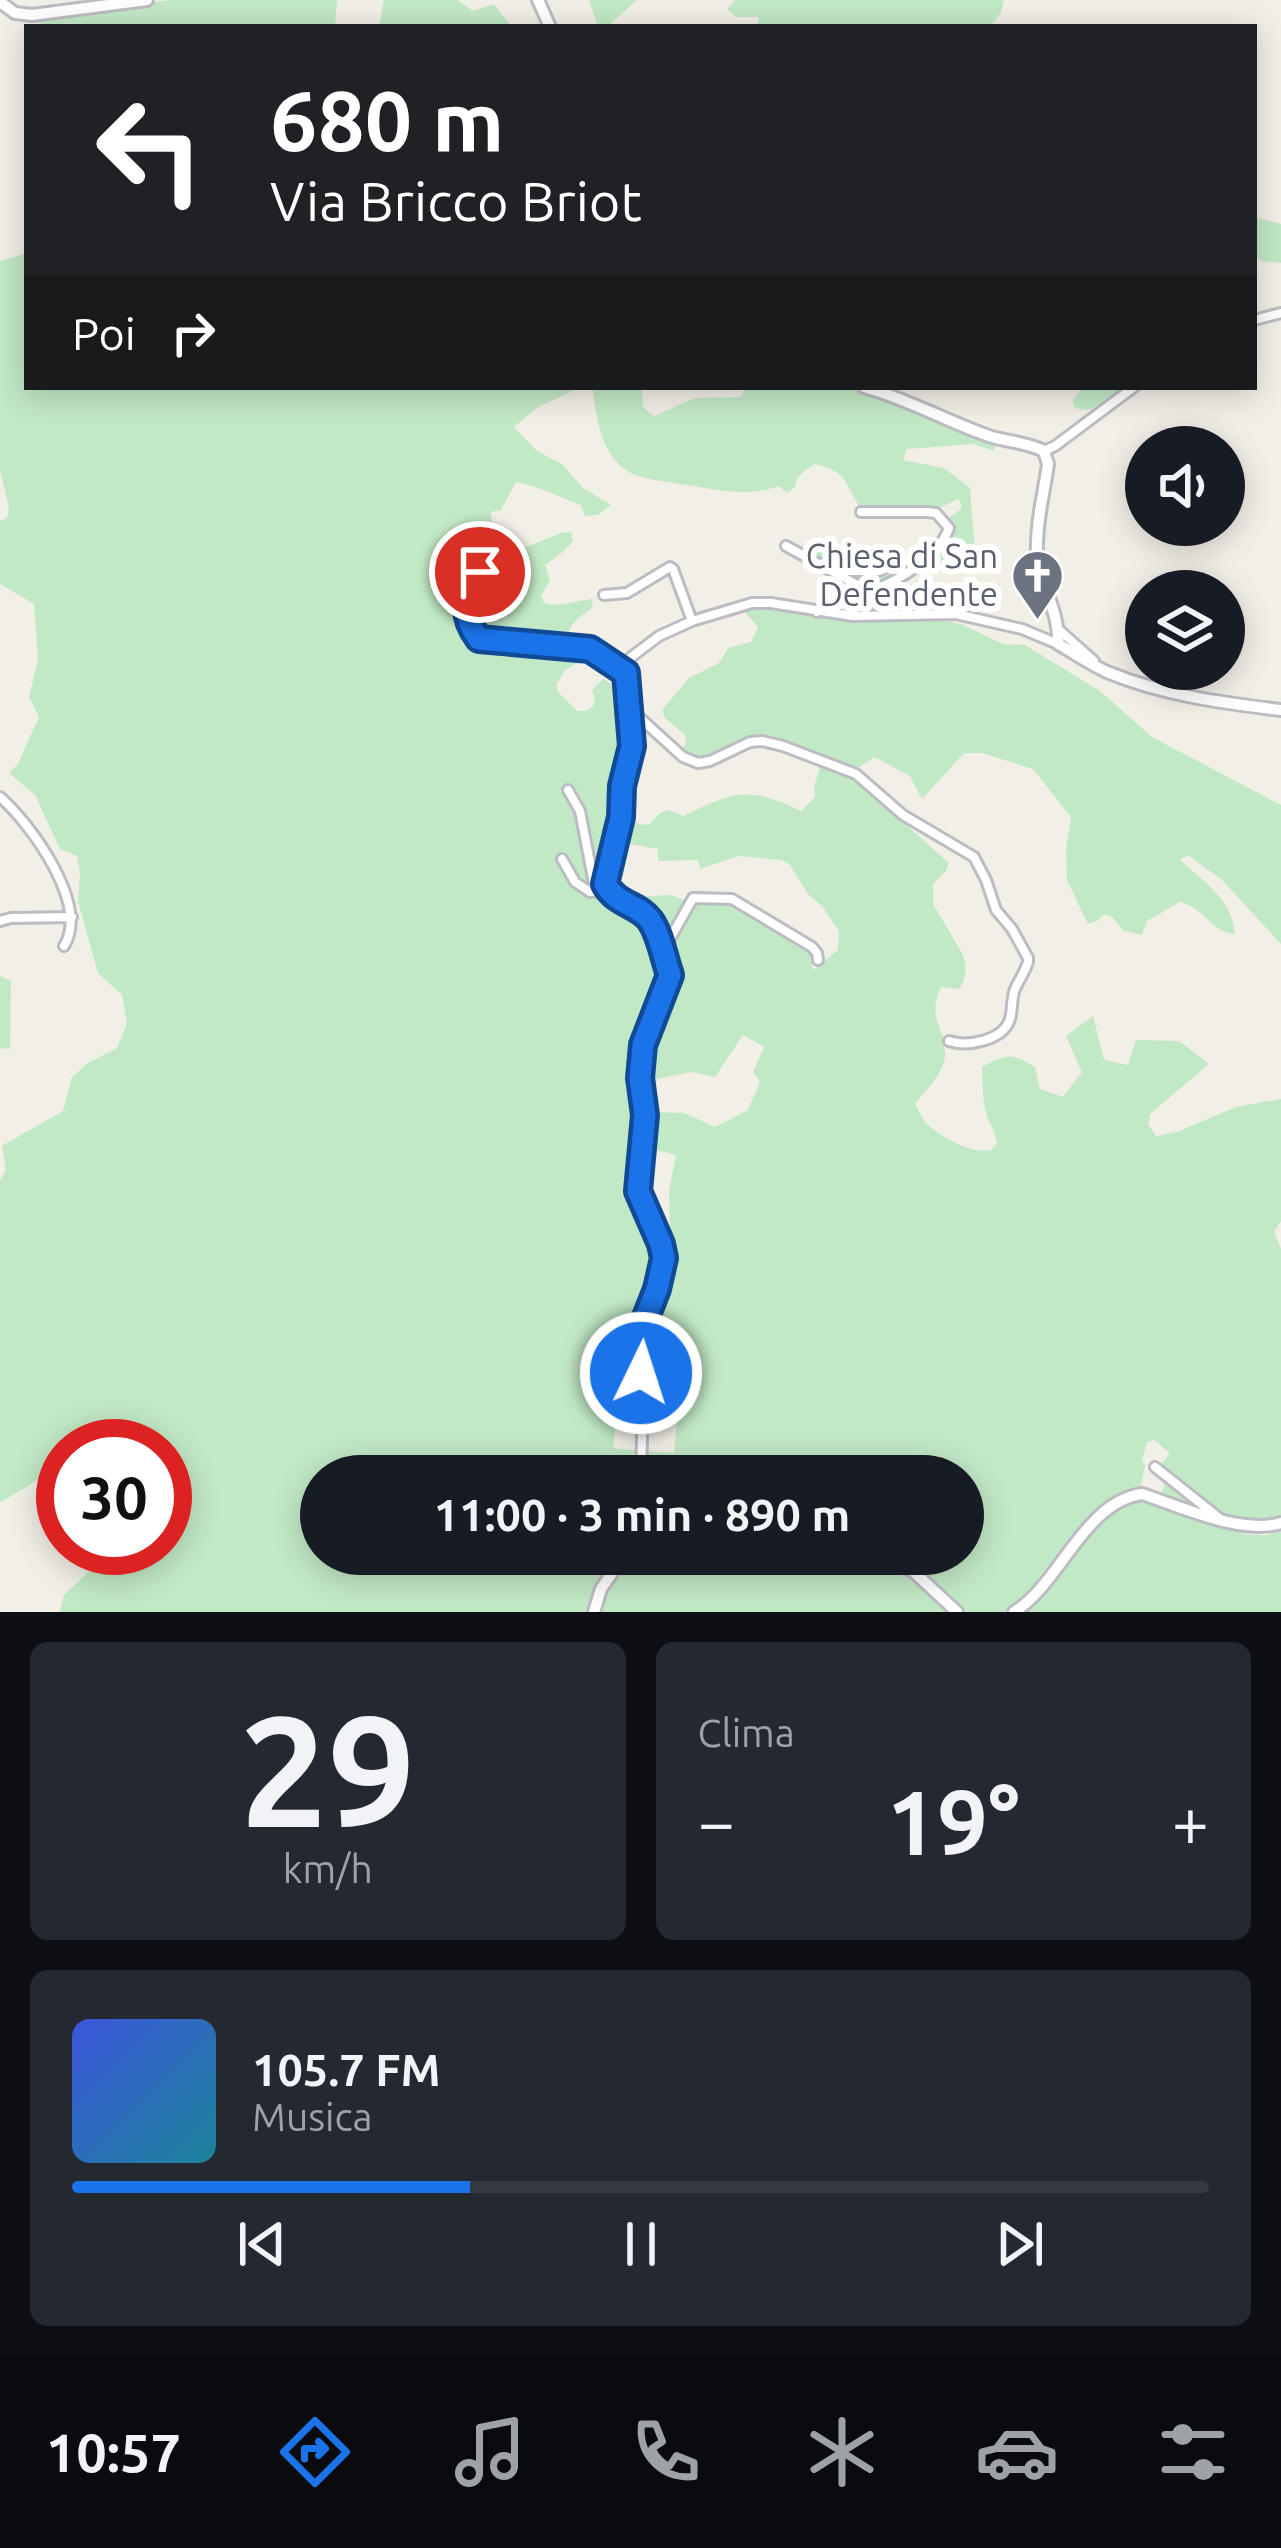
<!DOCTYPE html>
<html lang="it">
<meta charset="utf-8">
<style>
:root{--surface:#171b24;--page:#242831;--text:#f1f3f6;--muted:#9ea1a6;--line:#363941;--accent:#1a73e8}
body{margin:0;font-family:Ubuntu,sans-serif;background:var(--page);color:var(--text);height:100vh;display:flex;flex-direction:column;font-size:45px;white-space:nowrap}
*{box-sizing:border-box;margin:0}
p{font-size:39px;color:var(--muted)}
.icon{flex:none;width:66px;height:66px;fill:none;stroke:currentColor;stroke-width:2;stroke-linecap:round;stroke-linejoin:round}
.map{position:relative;height:1612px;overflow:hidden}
.panel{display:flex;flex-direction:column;gap:30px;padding:30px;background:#0d0f14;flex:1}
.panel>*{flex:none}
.top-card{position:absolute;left:24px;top:24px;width:1233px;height:366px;border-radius:0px;box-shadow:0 6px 30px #0003;background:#202124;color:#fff;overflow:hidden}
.tools{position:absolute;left:1125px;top:426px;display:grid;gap:24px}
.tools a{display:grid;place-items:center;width:120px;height:120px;border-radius:50%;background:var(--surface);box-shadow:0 6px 30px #0003;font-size:60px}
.speed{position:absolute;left:36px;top:1419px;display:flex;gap:24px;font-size:60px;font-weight:700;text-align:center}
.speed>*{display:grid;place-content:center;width:156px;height:156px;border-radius:50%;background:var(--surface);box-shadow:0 6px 30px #0003;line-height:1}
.speed .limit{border:18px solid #d22;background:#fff;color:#111}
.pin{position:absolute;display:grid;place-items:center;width:102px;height:102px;color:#fff;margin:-51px;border:6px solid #fff;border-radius:50%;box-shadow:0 3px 12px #0007}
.me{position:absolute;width:132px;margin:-66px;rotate:4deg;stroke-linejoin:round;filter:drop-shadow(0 0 9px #0008)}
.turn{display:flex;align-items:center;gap:42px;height:252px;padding:0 48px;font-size:54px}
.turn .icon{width:156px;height:156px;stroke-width:2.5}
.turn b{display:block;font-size:84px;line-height:102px}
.then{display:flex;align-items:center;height:114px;padding:0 48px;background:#0003;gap:24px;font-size:45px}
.big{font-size:90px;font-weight:600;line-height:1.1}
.panel .tile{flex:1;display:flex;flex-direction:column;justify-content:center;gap:18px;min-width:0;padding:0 42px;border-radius:18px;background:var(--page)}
.panel .dial{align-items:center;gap:0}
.dial b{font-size:156px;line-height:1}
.song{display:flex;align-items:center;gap:36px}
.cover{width:144px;height:144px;border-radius:18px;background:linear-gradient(135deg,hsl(230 70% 55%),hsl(190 70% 35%))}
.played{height:12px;border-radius:6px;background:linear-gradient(90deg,var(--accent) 35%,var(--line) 35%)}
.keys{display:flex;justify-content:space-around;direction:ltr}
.heat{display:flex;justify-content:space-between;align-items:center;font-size:66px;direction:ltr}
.panel .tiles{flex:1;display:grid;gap:30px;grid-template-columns:1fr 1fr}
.tile:last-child{grid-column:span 2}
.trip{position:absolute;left:300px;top:1455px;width:684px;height:120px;border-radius:60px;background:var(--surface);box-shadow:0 6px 30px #0003;font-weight:600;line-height:120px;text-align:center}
.tabs{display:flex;height:192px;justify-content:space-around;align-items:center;background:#090b0e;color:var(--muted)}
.tabs .icon{width:84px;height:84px}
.tabs .selected{color:var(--accent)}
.tabs b{font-size:54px;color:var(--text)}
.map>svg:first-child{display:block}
</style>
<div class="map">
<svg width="1281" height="1612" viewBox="0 0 1281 1612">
<rect width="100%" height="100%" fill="#f1efe6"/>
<path fill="#c2e9c6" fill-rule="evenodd" d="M 170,0 L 337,0 L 335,27 L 72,27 L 70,23 L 43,26 L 35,18 Z
M 384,0 L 457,0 L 473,11 L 494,4 L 512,27 L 379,27 Z
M 589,0 L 637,0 L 607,27 L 598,27 Z
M 735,0 L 1004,0 L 1001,12 L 990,27 L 757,27 L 759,17 L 736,17 L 727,9 Z
M 1254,217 L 1281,224 L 1281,263 L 1261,261 L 1254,253 Z
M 27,253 L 27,387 L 581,387 L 538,407 L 514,427 L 537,451 L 562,464 L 583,488 L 611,505 L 598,515 L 585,516 L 581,505 C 559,497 539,486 516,482 L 501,510 L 491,512 L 493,539 L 463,593 L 469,636 L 486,642 L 580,652 L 581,661 L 565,670 L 556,685 L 559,693 L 577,711 L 586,711 L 593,706 L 595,698 L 592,690 L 603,679 L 618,688 C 624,709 631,735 626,757 C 623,774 616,788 615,805 L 620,809 L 603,883 L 607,893 L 625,906 L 624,910 L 640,918 L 653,943 L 661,942 L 651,917 L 630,901 L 632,897 L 672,895 L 685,901 L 687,907 L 694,899 L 733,902 L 810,949 L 813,970 L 838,950 L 839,931 L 822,906 L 808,894 L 790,865 L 782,860 L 738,856 L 700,869 L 698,860 L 658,861 L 658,849 L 619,842 L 624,813 L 639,824 L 649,825 L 660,813 L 668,810 L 683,816 C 734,792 747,785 801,811 L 815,797 L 814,787 L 821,763 L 850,775 L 949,863 L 946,871 L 933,884 L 933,904 L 962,953 C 967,966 967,978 959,989 L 941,987 C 926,1017 945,1026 945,1054 C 945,1072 926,1090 915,1104 C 917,1107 923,1120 925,1122 C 939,1136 972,1155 991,1150 L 997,1143 C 995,1130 989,1124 986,1112 C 982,1097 983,1082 982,1067 C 1007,1053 1011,1053 1035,1067 L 1040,1089 L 1063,1097 L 1082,1072 L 1066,1036 L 1093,1016 L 1104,1060 L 1128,1065 L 1136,1040 L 1179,1041 L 1209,1064 L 1151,1113 L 1148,1124 L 1156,1136 L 1177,1132 L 1236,1107 L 1281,1099 L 1281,1221 L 1274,1232 L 1281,1249 L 1281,1519 C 1242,1529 1198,1508 1161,1495 L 1166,1480 L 1161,1464 L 1170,1453 L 1154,1440 L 1147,1442 L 1142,1460 L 1145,1465 L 1140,1491 L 1111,1500 L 1095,1513 L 1060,1557 L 1045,1569 L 1029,1592 L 1011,1608 L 1004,1612 L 960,1612 C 938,1585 920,1572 889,1554 L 963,1554 L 963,1476 L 644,1476 L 645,1451 L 674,1453 L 678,1412 L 666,1404 L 664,1341 L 638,1344 L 665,1272 L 666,1263 L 657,1226 L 670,1227 L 669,1191 L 676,1155 L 645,1147 L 645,1091 L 634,1179 L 636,1192 L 659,1247 L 660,1270 L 638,1321 L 633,1352 L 639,1380 L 616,1424 L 613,1448 L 638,1451 L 636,1476 L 321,1476 L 321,1554 L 617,1554 L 601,1581 L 589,1612 L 60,1612 L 64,1595 L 114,1548 L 165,1548 L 165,1446 L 63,1446 L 63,1464 L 0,1503 L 0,1181 L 6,1170 L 2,1146 L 63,1111 L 72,1077 L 88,1063 L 117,1048 L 127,1023 L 122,995 L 98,973 L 78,901 L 80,873 L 77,856 L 60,849 L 35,795 L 9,773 L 18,764 L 39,717 L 29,697 L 38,660 L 34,604 L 0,584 L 0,521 L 7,518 L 9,507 L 0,471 L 0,261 ZM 743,1035 L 764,1047 L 753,1072 L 760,1082 L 748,1110 L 715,1127 L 684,1113 L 651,1112 L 657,1079 L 691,1072 L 715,1077 Z
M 593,387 L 642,387 L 643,407 L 654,416 L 695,398 L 741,397 L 746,387 L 859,388 L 996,440 L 994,451 L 973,444 L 907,449 L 903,460 L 944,468 L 970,488 L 975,552 L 965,554 L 969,567 L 952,573 L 926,568 C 938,550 957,543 948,518 L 960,510 L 962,505 L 958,499 L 937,509 L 859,506 C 845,483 847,471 815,464 C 805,471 797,474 795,487 L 787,493 L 779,486 C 751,496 723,492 694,486 C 676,483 655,481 638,476 C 603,465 595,418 593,387 Z
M 1084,387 L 1124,387 C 1109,398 1093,417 1074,407 L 1073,400 Z
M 571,532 L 573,541 L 564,551 L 545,565 L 550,580 L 541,596 L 544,603 C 559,608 578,600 593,599 L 592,608 C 579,617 567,625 568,641 L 573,645 L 479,636 L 468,597 L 477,584 L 490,578 L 526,547 L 561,533 Z
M 796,547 L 835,551 L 859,562 L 898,566 L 899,576 L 890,602 L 897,612 L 853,614 L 831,608 L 850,610 L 865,607 L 872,597 Z
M 759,605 L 854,619 L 944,621 L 961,624 L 1003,644 L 1025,645 L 1100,691 L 1152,737 L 1281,805 L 1281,944 L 1222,880 L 1188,855 L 1180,860 C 1204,882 1232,899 1235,934 C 1211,932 1202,906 1180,902 L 1147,921 L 1142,935 L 1124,931 L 1112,917 L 1104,914 L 1097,921 L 1088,924 L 1067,880 L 1066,850 L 1071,817 L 1033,769 L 982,753 L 964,753 L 922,799 L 910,776 L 874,757 L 854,771 L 762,740 L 710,760 L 698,761 L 680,752 L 686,744 L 685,735 L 665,718 L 662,710 L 689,678 L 719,663 L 728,648 L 751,642 L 758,627 L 741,607 Z
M 0,976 L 11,981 L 10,1049 L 0,1048 Z
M 1137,1501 L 1146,1502 L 1248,1535 L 1267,1535 L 1281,1530 L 1281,1612 L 1024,1612 C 1032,1606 1040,1599 1046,1592 C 1069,1563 1098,1508 1137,1501 Z
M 657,1554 L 867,1554 L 905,1573 L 923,1587 L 948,1612 L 598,1612 C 604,1596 613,1570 628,1561 C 636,1556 648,1556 657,1554 Z"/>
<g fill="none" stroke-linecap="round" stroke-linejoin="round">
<defs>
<path id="minor" d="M 1254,320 L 1281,313
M 1044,451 L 1055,446 L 1134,387
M 861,512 L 927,512 L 936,513 L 949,528 C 938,558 899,580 870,592
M 496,542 L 466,596 L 475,634 L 487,641 L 590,649 L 626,673
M 786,546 L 870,592 L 868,599 C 851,606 834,603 817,612
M 839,571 L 879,571 L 892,565 L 890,559 L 870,559 L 863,553
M 604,595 L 627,593 L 670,567 L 673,569 L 692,621
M 1058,629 L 1094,661
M 631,714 L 640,718 L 683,757 L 698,763 L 710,761 L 750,742 L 762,741 L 783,746 L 856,774 L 903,815 L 974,857 L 986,880 L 996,910 L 1012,929 L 1028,958 L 1028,962 C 1025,972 1019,980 1015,989 C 1011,999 1013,1009 1010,1019 C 1003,1041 967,1047 949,1041
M 568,790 L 580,811 L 594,884 L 597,891 L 604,896 L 611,895
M 0,797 C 31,824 90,905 64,946
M 562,859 L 575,882 L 590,892 L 597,891
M 0,921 L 11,918 L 72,917
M 663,951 L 693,898 L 732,899 L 812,947 L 817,953 L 818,960
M 1155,1467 L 1219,1518
M 641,1476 L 643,1399 L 637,1340 L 657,1289 L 664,1258 L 661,1244 L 638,1191 L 645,1115 L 640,1078 L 643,1045 L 670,975 C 664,958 660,934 650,920 C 637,903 617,905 605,883 L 621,817 L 622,786 L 632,746 L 631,714 L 625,679 L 630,658 L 659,636 L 692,621 L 752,603 L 771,603 L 853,616 L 956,614 L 1022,629 L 1058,644"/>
<path id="tertiary" d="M 538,0 L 550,27
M 0,2 L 15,13 L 32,15 L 147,0
M 864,387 C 908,399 946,421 989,436 C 1007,442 1027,442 1044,451 L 1048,464 C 1044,493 1036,522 1037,551 C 1039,583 1060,612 1058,644 C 1074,653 1090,664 1107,672 C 1163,695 1222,703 1281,710
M 882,1554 L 914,1572 L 957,1612
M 594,1612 L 601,1589 L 624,1556 L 628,1554
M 1014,1612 C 1060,1584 1084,1502 1142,1494 C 1182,1507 1241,1535 1281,1523"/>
</defs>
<use href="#minor" stroke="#bbbdc2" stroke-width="14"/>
<use href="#tertiary" stroke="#bbbdc2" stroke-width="16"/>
<use href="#minor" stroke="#fff" stroke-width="8"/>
<use href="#tertiary" stroke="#fff" stroke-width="10"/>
</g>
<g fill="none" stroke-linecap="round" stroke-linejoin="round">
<defs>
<path id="route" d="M 480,572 C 466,596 460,614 479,639 L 590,649 L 626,673 L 632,746 L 622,786 L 621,817 L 605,884 C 618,906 637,903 650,920 C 660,934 664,958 670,975 L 643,1045 L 640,1078 L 645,1115 L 638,1191 L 661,1244 L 664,1258 L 657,1289 L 637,1340 L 641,1373"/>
</defs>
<use href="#route" stroke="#114b97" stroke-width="30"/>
<use href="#route" stroke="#1a73e8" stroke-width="21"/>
</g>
<defs>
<symbol id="church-pin" viewBox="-11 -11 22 30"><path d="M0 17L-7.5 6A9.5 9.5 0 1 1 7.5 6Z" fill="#6b7280" stroke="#fff"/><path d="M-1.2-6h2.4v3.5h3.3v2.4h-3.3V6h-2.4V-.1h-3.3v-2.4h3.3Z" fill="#fff"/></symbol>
</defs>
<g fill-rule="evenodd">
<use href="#church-pin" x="1008" y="546" width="59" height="81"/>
</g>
<g text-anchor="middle" stroke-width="12" stroke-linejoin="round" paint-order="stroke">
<g font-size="33" fill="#5b616d" stroke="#fff" text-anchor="end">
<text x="998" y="568">Chiesa di San<tspan x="998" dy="38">Defendente</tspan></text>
</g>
</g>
</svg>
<div class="tools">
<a><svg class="icon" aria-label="sound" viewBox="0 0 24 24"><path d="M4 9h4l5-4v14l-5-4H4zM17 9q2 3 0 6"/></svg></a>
<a><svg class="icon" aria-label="layers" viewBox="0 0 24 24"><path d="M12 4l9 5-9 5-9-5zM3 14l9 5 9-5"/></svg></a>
</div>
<div class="speed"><div class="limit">30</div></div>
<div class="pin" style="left:480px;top:572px;background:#d93025"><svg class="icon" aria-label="arrive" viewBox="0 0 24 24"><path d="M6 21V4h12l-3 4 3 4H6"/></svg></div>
<svg class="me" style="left:641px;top:1373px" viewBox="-20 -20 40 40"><circle r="17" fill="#1a73e8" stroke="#fff" stroke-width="3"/><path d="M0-11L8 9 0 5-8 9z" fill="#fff"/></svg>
<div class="trip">11:00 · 3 min · 890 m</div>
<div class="top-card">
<div class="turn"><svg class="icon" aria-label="left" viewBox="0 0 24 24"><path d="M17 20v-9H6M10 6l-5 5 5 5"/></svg><div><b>680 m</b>Via Bricco Briot</div></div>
<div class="then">Poi<svg class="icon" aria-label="right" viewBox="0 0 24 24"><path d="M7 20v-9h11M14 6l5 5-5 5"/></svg></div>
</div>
</div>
<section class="panel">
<div class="tiles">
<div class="tile dial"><b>29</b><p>km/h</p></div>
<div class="tile"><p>Clima</p>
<div class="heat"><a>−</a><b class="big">19°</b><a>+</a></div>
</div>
<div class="tile">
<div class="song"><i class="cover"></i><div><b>105.7 FM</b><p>Musica</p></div></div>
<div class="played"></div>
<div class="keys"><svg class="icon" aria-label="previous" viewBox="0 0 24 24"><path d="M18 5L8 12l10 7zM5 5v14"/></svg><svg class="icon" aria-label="pause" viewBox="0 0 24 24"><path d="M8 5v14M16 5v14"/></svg><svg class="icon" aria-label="next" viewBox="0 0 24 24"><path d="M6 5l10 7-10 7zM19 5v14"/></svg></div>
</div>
</div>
</section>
<nav class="tabs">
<b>10:57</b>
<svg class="icon selected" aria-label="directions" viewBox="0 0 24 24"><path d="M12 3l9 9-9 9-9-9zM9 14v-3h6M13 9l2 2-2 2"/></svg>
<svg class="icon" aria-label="music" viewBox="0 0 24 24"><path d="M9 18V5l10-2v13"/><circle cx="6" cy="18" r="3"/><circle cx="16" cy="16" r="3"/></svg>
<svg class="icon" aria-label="phone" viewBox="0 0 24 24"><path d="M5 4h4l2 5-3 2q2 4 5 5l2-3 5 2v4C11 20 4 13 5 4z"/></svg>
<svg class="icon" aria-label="climate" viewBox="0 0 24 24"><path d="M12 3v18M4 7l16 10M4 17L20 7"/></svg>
<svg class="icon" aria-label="car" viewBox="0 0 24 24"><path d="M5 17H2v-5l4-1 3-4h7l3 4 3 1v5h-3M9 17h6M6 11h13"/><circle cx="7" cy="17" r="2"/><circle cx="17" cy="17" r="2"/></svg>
<svg class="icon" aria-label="filters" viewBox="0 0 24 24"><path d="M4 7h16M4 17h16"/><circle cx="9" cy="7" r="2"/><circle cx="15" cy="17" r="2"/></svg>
</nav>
